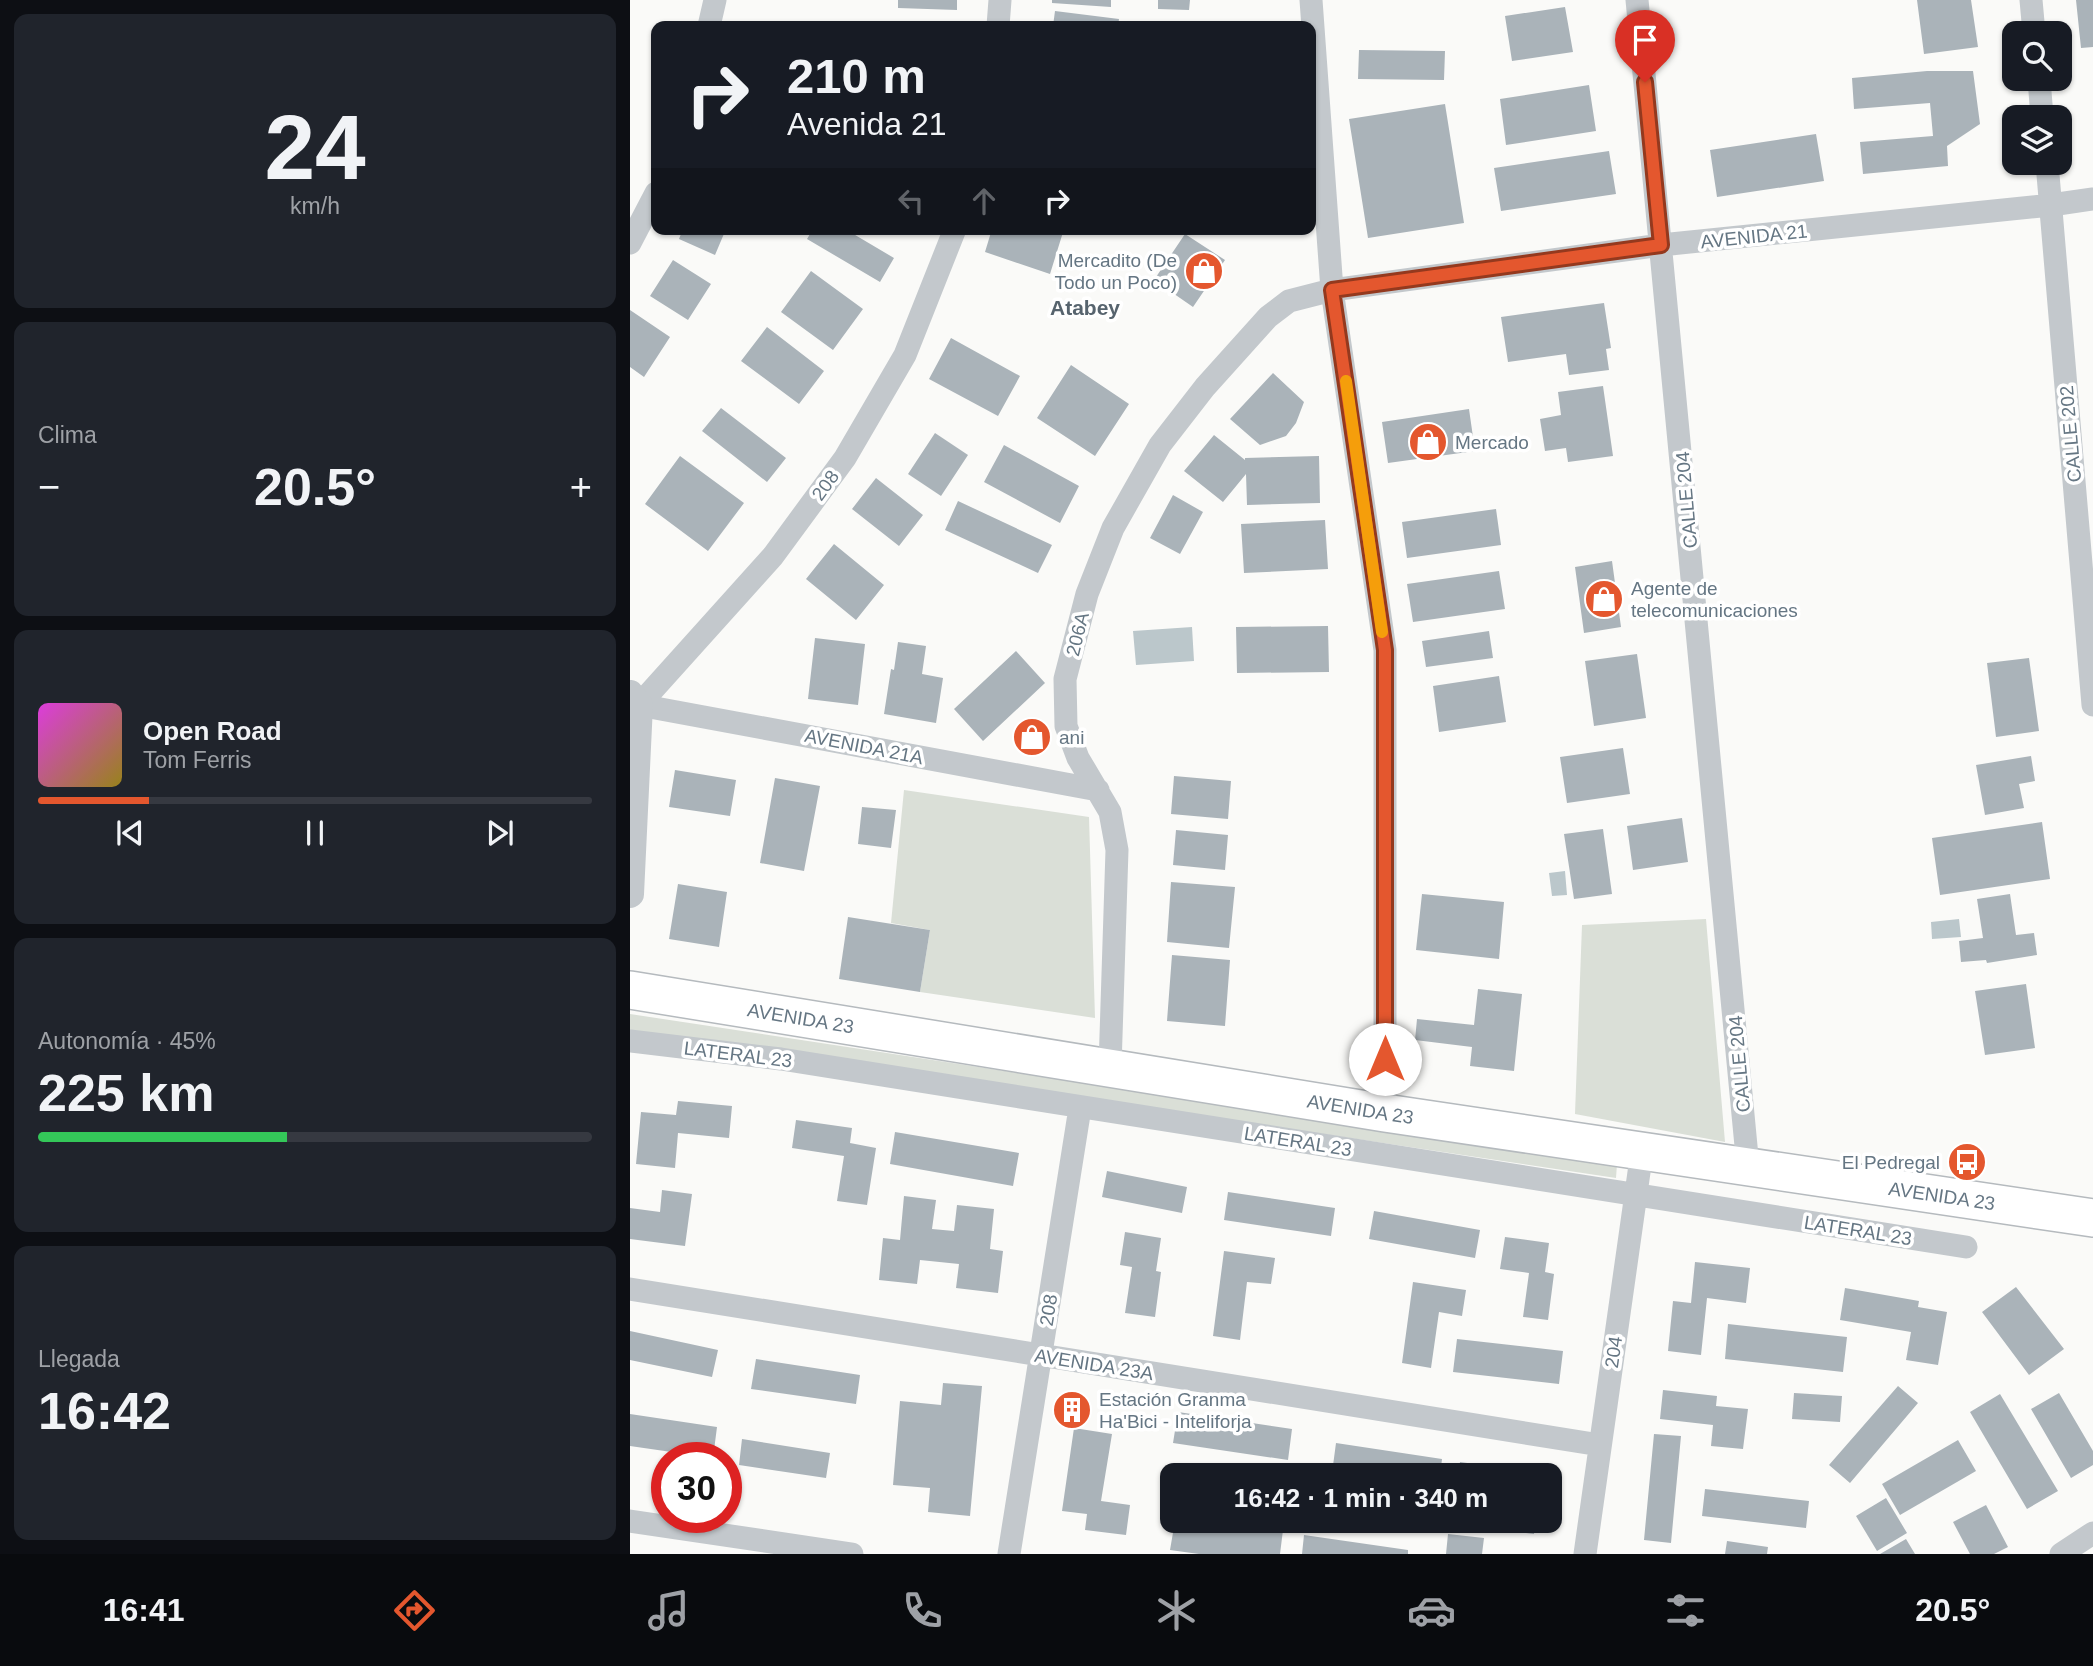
<!DOCTYPE html>
<html lang="es">
<meta charset="utf-8">
<style>
:root{--surface:#171b24;--page:#20242c;--text:#f1f3f6;--muted:#9ea1a6;--line:#363941;--accent:#e4572e}
body{margin:0;font-family:Helvetica,sans-serif;background:var(--page);color:var(--text);height:100vh;display:flex;flex-direction:column;font-size:26px;white-space:nowrap}
*{box-sizing:border-box;margin:0}
p{font-size:23px;color:var(--muted)}
.icon{flex:none;width:38px;height:38px;fill:none;stroke:currentColor;stroke-width:2;stroke-linecap:round;stroke-linejoin:round}
.map{position:relative;flex:1;overflow:hidden}
.panel{display:flex;flex-direction:column;gap:14px;padding:14px;background:#0d0f14;width:630px}
.panel>*{flex:none}
.banner{position:absolute;left:21px;top:21px;width:665px;height:214px;border-radius:14px;box-shadow:0 2px 5px #0004;background:#171b24;color:var(--text);overflow:hidden}
.tools{position:absolute;left:1372px;top:21px;display:grid;gap:14px}
.tools a{display:grid;place-items:center;width:70px;height:70px;border-radius:14px;background:var(--surface);box-shadow:0 2px 5px #0004;font-size:35px}
.speed{position:absolute;left:21px;top:1442px;display:flex;gap:14px;font-size:35px;font-weight:700;text-align:center}
.speed>*{display:grid;place-content:center;width:91px;height:91px;border-radius:50%;background:var(--surface);box-shadow:0 2px 5px #0004;line-height:1}
.speed .limit{border:10px solid #d22;background:#fff;color:#111}
.pin{position:absolute;display:grid;place-items:center;width:60px;height:60px;color:#fff;margin:-72px -30px;border-radius:50% 50% 50% 0;rotate:-45deg;box-shadow:0 0 7px #0007}
.pin .icon{rotate:45deg}
.me{position:absolute;width:77px;margin:-38px;rotate:0deg;stroke-linejoin:round;filter:drop-shadow(0 0 5px #0008)}
.turn{display:flex;align-items:center;gap:24px;height:147px;padding:0 21px;font-size:32px}
.turn .icon{width:91px;height:91px;stroke-width:2.5}
.turn b{display:block;font-size:49px;line-height:60px}
.lanes{display:flex;align-items:center;height:66px;padding:0 21px;background:#0003;justify-content:center;gap:35px;direction:ltr}
.lanes .off{opacity:.35}
.big{font-size:52px;font-weight:600;line-height:1.1}
.panel .widget{flex:1;display:flex;flex-direction:column;justify-content:center;gap:10px;min-width:0;padding:0 24px;border-radius:14px;background:var(--page)}
.panel .dial{align-items:center;gap:0}
.dial b{font-size:91px;line-height:1}
.song{display:flex;align-items:center;gap:21px}
.cover{width:84px;height:84px;border-radius:10px;background:linear-gradient(135deg,hsl(300 70% 55%),hsl(50 70% 35%))}
.played{height:7px;border-radius:4px;background:linear-gradient(90deg,var(--accent) 20%,var(--line) 20%)}
.keys{display:flex;justify-content:space-around;direction:ltr}
.heat{display:flex;justify-content:space-between;align-items:center;font-size:38px;direction:ltr}
.charge{height:10px;border-radius:5px;background:linear-gradient(90deg,#34c759 45%,var(--line) 0)}
.trip{position:absolute;left:530px;top:1463px;width:402px;height:70px;border-radius:14px;background:var(--surface);box-shadow:0 2px 5px #0004;font-weight:600;line-height:70px;text-align:center}
.dock{display:flex;height:112px;justify-content:space-around;align-items:center;background:#090b0e;color:var(--muted)}
.dock .icon{width:49px;height:49px}
.dock .current{color:var(--accent)}
.dock b{font-size:32px;color:var(--text)}
main{display:flex;flex:1;min-height:0}
.map>svg:first-child{display:block}
</style>
<main>
<section class="panel">
<div class="widget dial"><b>24</b><p>km/h</p></div>
<div class="widget"><p>Clima</p>
<div class="heat"><a>−</a><b class="big">20.5°</b><a>+</a></div>
</div>
<div class="widget">
<div class="song"><i class="cover"></i><div><b>Open Road</b><p>Tom Ferris</p></div></div>
<div class="played"></div>
<div class="keys"><svg class="icon" aria-label="previous" viewBox="0 0 24 24"><path d="M18 5L8 12l10 7zM5 5v14"/></svg><svg class="icon" aria-label="pause" viewBox="0 0 24 24"><path d="M8 5v14M16 5v14"/></svg><svg class="icon" aria-label="next" viewBox="0 0 24 24"><path d="M6 5l10 7-10 7zM19 5v14"/></svg></div>
</div>
<div class="widget"><p>Autonomía · 45%</p><b class="big">225 km</b><div class="charge"></div></div>
<div class="widget"><p>Llegada</p><b class="big">16:42</b></div>
</section>
<div class="map">
<svg width="1463" height="1554" viewBox="0 0 1463 1554">
<rect width="100%" height="100%" fill="#fafaf8"/>
<path fill="#dadfd7" d="M 274,790 L 459,817 L 465,1018 L 290,992 L 300,930 L 261,923 Z
M 1076,919 L 1095,1142 L 945,1114 L 952,925 Z
M 0,1014 L 987,1164 L 986,1178 L 0,1030 Z"/>
<path fill="#bbc7cb" d="M 562,627 L 564,661 L 506,665 L 503,631 Z
M 935,871 L 937,895 L 922,896 L 919,873 Z
M 1329,919 L 1331,937 L 1302,939 L 1301,922 Z"/>
<path fill="#aab3b9" d="M 268,0 L 327,0 L 327,10 L 268,8 Z
M 422,0 L 481,0 L 481,7 L 422,3 Z
M 528,0 L 560,0 L 559,10 L 528,9 Z
M 1287,0 L 1341,0 L 1348,47 L 1294,54 Z
M 1446,0 L 1463,0 L 1463,47 L 1451,48 Z
M 935,7 L 943,52 L 882,61 L 875,16 Z
M 425,11 L 489,19 L 488,26 L 423,26 Z
M 729,50 L 815,51 L 814,80 L 728,79 Z
M 1297,71 L 1343,71 L 1350,124 L 1317,146 L 1318,166 L 1233,174 L 1230,142 L 1303,136 L 1300,103 L 1224,109 L 1222,78 Z
M 959,85 L 966,131 L 876,145 L 870,99 Z
M 815,104 L 834,223 L 738,238 L 719,119 Z
M 1186,134 L 1194,181 L 1087,197 L 1080,150 Z
M 979,151 L 986,194 L 871,211 L 864,168 Z
M 53,229 L 96,229 L 85,255 L 49,239 Z
M 183,229 L 215,229 L 264,258 L 250,282 L 177,239 Z
M 362,229 L 434,229 L 420,274 L 355,252 Z
M 555,234 L 595,260 L 563,307 L 524,280 Z
M 43,260 L 81,284 L 58,320 L 20,296 Z
M 181,271 L 233,309 L 203,350 L 151,312 Z
M 974,303 L 981,348 L 976,349 L 979,370 L 939,375 L 936,354 L 878,362 L 871,317 Z
M 0,310 L 40,337 L 14,377 L 0,367 Z
M 137,327 L 194,371 L 169,404 L 111,361 Z
M 321,338 L 390,376 L 368,416 L 299,379 Z
M 441,365 L 499,404 L 465,456 L 407,418 Z
M 643,373 L 674,402 L 666,423 L 656,436 L 630,445 L 600,419 Z
M 973,386 L 983,456 L 938,462 L 936,448 L 915,451 L 910,419 L 931,415 L 928,392 Z
M 91,408 L 156,458 L 137,482 L 72,431 Z
M 839,409 L 845,451 L 758,463 L 752,422 Z
M 305,433 L 338,455 L 311,496 L 278,474 Z
M 584,435 L 615,460 L 615,458 L 689,456 L 690,503 L 617,505 L 616,474 L 593,502 L 554,471 Z
M 374,445 L 449,486 L 430,523 L 354,482 Z
M 50,456 L 114,503 L 78,551 L 15,504 Z
M 246,478 L 293,515 L 269,546 L 222,509 Z
M 543,495 L 573,512 L 550,554 L 520,538 Z
M 328,501 L 422,545 L 408,573 L 315,530 Z
M 866,509 L 871,545 L 777,558 L 772,522 Z
M 695,520 L 698,569 L 614,573 L 611,524 Z
M 204,544 L 254,585 L 226,620 L 176,579 Z
M 982,561 L 991,627 L 954,633 L 945,567 Z
M 869,571 L 875,609 L 783,622 L 777,584 Z
M 698,626 L 699,672 L 607,673 L 606,627 Z
M 859,631 L 863,658 L 796,667 L 792,641 Z
M 185,638 L 235,644 L 228,705 L 178,699 Z
M 268,642 L 296,646 L 292,674 L 313,678 L 306,723 L 254,714 L 261,669 L 264,670 Z
M 386,651 L 415,683 L 353,741 L 324,709 Z
M 1007,654 L 1016,718 L 964,726 L 955,661 Z
M 1399,658 L 1409,731 L 1366,737 L 1357,663 Z
M 869,676 L 876,722 L 809,732 L 803,686 Z
M 993,748 L 1000,794 L 937,803 L 930,757 Z
M 1401,756 L 1405,781 L 1389,784 L 1394,808 L 1355,815 L 1346,765 Z
M 45,770 L 106,780 L 100,816 L 39,807 Z
M 544,776 L 601,781 L 598,819 L 541,814 Z
M 145,778 L 190,786 L 174,871 L 130,863 Z
M 232,807 L 266,810 L 261,848 L 228,844 Z
M 1052,818 L 1058,862 L 1003,870 L 997,826 Z
M 1412,822 L 1420,879 L 1310,895 L 1302,838 Z
M 973,829 L 982,894 L 944,899 L 934,834 Z
M 546,830 L 598,835 L 595,870 L 543,865 Z
M 541,882 L 605,887 L 599,948 L 537,942 Z
M 48,884 L 97,892 L 89,947 L 39,939 Z
M 792,894 L 874,902 L 869,959 L 786,950 Z
M 1380,894 L 1386,935 L 1404,933 L 1407,955 L 1357,963 L 1356,960 L 1331,962 L 1329,941 L 1353,938 L 1347,899 Z
M 218,917 L 300,930 L 290,992 L 209,979 Z
M 542,955 L 600,960 L 595,1026 L 537,1021 Z
M 1396,984 L 1405,1048 L 1355,1055 L 1345,991 Z
M 848,989 L 892,994 L 884,1071 L 840,1066 L 842,1047 L 785,1040 L 787,1019 L 844,1025 Z
M 48,1101 L 102,1106 L 99,1138 L 48,1133 L 45,1168 L 6,1164 L 11,1112 L 46,1115 Z
M 166,1120 L 222,1128 L 220,1143 L 246,1148 L 237,1205 L 207,1201 L 214,1156 L 162,1148 Z
M 265,1132 L 389,1153 L 383,1186 L 260,1164 Z
M 477,1171 L 557,1187 L 552,1213 L 472,1197 Z
M 32,1190 L 62,1194 L 55,1246 L 0,1239 L 0,1208 L 30,1212 Z
M 598,1192 L 705,1208 L 701,1236 L 594,1220 Z
M 274,1196 L 306,1200 L 302,1229 L 324,1231 L 327,1205 L 364,1209 L 360,1249 L 373,1251 L 368,1293 L 326,1288 L 329,1264 L 290,1260 L 287,1284 L 249,1280 L 253,1238 L 270,1240 Z
M 744,1211 L 850,1230 L 845,1258 L 739,1239 Z
M 495,1232 L 531,1238 L 526,1271 L 531,1272 L 525,1317 L 495,1313 L 502,1267 L 490,1265 Z
M 875,1237 L 919,1243 L 915,1272 L 924,1274 L 918,1320 L 893,1317 L 899,1273 L 870,1269 Z
M 594,1251 L 645,1258 L 641,1284 L 617,1282 L 610,1340 L 583,1336 Z
M 1065,1262 L 1120,1268 L 1116,1303 L 1077,1298 L 1071,1355 L 1038,1351 L 1043,1301 L 1061,1303 Z
M 783,1282 L 836,1290 L 832,1316 L 809,1312 L 801,1368 L 772,1363 Z
M 1386,1287 L 1434,1349 L 1399,1375 L 1352,1312 Z
M 1215,1288 L 1289,1301 L 1288,1307 L 1317,1312 L 1308,1365 L 1276,1360 L 1281,1332 L 1210,1320 Z
M 1098,1324 L 1217,1337 L 1213,1372 L 1095,1359 Z
M 0,1331 L 88,1350 L 82,1377 L 0,1360 Z
M 827,1339 L 933,1351 L 929,1384 L 823,1372 Z
M 126,1359 L 230,1375 L 226,1404 L 121,1389 Z
M 313,1383 L 352,1386 L 340,1516 L 298,1512 L 300,1488 L 263,1485 L 270,1401 L 311,1405 Z
M 1268,1386 L 1288,1403 L 1220,1483 L 1199,1465 Z
M 1033,1390 L 1087,1396 L 1086,1406 L 1118,1409 L 1113,1449 L 1081,1446 L 1083,1425 L 1030,1419 Z
M 1164,1393 L 1212,1396 L 1210,1422 L 1162,1419 Z
M 1429,1393 L 1463,1451 L 1463,1465 L 1441,1478 L 1401,1409 Z
M 1370,1394 L 1428,1491 L 1397,1509 L 1340,1412 Z
M 433,1395 L 456,1399 L 451,1425 L 428,1420 Z
M 548,1412 L 662,1429 L 658,1460 L 543,1443 Z
M 0,1414 L 87,1427 L 83,1458 L 0,1446 Z
M 444,1428 L 482,1434 L 471,1501 L 500,1505 L 496,1535 L 455,1530 L 457,1514 L 432,1511 Z
M 1024,1434 L 1051,1436 L 1041,1543 L 1014,1540 Z
M 112,1439 L 200,1453 L 196,1478 L 109,1465 Z
M 1328,1440 L 1346,1471 L 1270,1515 L 1252,1484 Z
M 706,1443 L 812,1459 L 810,1475 L 715,1475 L 702,1473 Z
M 830,1462 L 888,1470 L 888,1475 L 828,1475 Z
M 1075,1489 L 1179,1501 L 1176,1528 L 1072,1516 Z
M 1256,1498 L 1277,1533 L 1247,1551 L 1226,1516 Z
M 1356,1505 L 1378,1547 L 1364,1554 L 1340,1554 L 1323,1522 Z
M 545,1521 L 594,1521 L 653,1530 L 650,1554 L 569,1554 L 540,1550 Z
M 875,1521 L 906,1521 L 904,1534 L 873,1530 Z
M 818,1534 L 854,1538 L 852,1554 L 816,1554 Z
M 674,1535 L 778,1550 L 778,1554 L 672,1554 Z
M 1276,1539 L 1285,1554 L 1250,1554 Z
M 1097,1541 L 1138,1547 L 1137,1554 L 1095,1554 Z"/>
<g fill="none" stroke-linecap="round" stroke-linejoin="round">
<defs>
<g id="primary">
<path id="s1" d="M 0,990 L 755,1113 L 1463,1218"/>
</g>
</defs>
<use href="#primary" stroke="#b5babe" stroke-width="40"/>
<path stroke="#c3c8cc" stroke-width="23" d="M 681,0 L 702,290 L 755,650 L 755,1113
M 1007,0 L 1118,1167
M 1401,0 L 1404,33
M 79,26 L 85,0
M 368,26 L 370,0
M 1409,79 L 1412,117
M 1417,163 L 1463,705
M 0,243 L 26,193
M 9,705 L 468,790
M 0,709 L 9,705 L 143,556 L 215,458 L 275,355 L 325,229
M 0,1041 L 151,1059 L 1336,1247
M 480,1067 L 487,850 L 480,812 L 448,758 L 436,726 L 435,679 L 457,594 L 483,528 L 530,445 L 575,387 L 638,317 L 659,301 L 702,290 L 1031,245 L 1421,205 L 1463,199
M 0,1289 L 970,1445
M 0,1521 L 222,1554
M 379,1554 L 450,1108
M 955,1554 L 1012,1151
M 1431,1554 L 1463,1533"/>
<path stroke="#c3c8cc" stroke-width="28" d="M 0,694 L 9,705 L 0,894"/>
<use href="#primary" stroke="#fff" stroke-width="37"/>
</g>
<g fill="none" stroke-linecap="round" stroke-linejoin="round">
<defs>
<path id="route" d="M 755,1059 L 755,650 L 702,290 L 1031,245 L 1015,82"/>
</defs>
<use href="#route" stroke="#94391e" stroke-width="18"/>
<use href="#route" stroke="#e4572e" stroke-width="12"/>
<path stroke="#f59e0b" stroke-width="12" d="M 716,381 L 752,632"/>
</g>
<defs>
<symbol id="shop-disc" viewBox="-11 -11 22 22"><circle r="9.5" fill="#e4572e" stroke="#fff"/><path d="M-5-2.5h2.3a2.7 3.5 0 0 1 5.4 0H5L5.5 6h-11ZM-1.5-2.5h3a1.5 2.3 0 0 0-3 0Z" fill="#fff"/></symbol>
<symbol id="bus-disc" viewBox="-11 -11 22 22"><circle r="9.5" fill="#e4572e" stroke="#fff"/><path d="M-5-6H5V4H4V6H2V4H-2V6H-4V4H-5ZM-3.5-4V0h7V-4ZM-3.5 1.2v1.5H-2V1.2ZM2 1.2v1.5H3.5V1.2Z" fill="#fff"/></symbol>
<symbol id="building-disc" viewBox="-11 -11 22 22"><circle r="9.5" fill="#e4572e" stroke="#fff"/><path d="M-4-6H4V6H1V3H-1V6H-4ZM-2.5-4.3h1.7v1.8h-1.7ZM.8-4.3h1.7v1.8H.8ZM-2.5-1h1.7V.8h-1.7ZM.8-1h1.7V.8H.8Z" fill="#fff"/></symbol>
</defs>
<g fill-rule="evenodd">
<use href="#shop-disc" x="552" y="249" width="44" height="44"/>
<use href="#shop-disc" x="776" y="420" width="44" height="44"/>
<use href="#shop-disc" x="952" y="577" width="44" height="44"/>
<use href="#shop-disc" x="380" y="715" width="44" height="44"/>
<use href="#bus-disc" x="1315" y="1140" width="44" height="44"/>
<use href="#building-disc" x="420" y="1388" width="44" height="44"/>
</g>
<g text-anchor="middle" stroke-width="7" stroke-linejoin="round" paint-order="stroke">
<g font-size="19" fill="#657683" stroke="#fff">
<text transform="translate(1124 236) rotate(-6)" y="7">AVENIDA 21</text>
<text transform="translate(1440 434) rotate(-95)" y="7">CALLE 202</text>
<text transform="translate(195 485) rotate(-54)" y="7">208</text>
<text transform="translate(1056 500) rotate(-95)" y="7">CALLE 204</text>
<text transform="translate(447 634) rotate(-76)" y="7">206A</text>
<text transform="translate(234 746) rotate(11)" y="7">AVENIDA 21A</text>
<text dy="7" stroke="none"><textPath href="#s1" startOffset="173">AVENIDA 23</textPath></text>
<text transform="translate(108 1054) rotate(7)" y="7">LATERAL 23</text>
<text transform="translate(1109 1064) rotate(-95)" y="7">CALLE 204</text>
<text dy="7" stroke="none"><textPath href="#s1" startOffset="740">AVENIDA 23</textPath></text>
<text transform="translate(668 1141) rotate(9)" y="7">LATERAL 23</text>
<text dy="7" stroke="none"><textPath href="#s1" startOffset="1328">AVENIDA 23</textPath></text>
<text transform="translate(1228 1230) rotate(9)" y="7">LATERAL 23</text>
<text transform="translate(418 1310) rotate(-81)" y="7">208</text>
<text transform="translate(983 1352) rotate(-82)" y="7">204</text>
<text transform="translate(464 1364) rotate(9)" y="7">AVENIDA 23A</text>
</g>
<g font-size="19" fill="#657683" stroke="#fff" text-anchor="start">
<text x="547" y="267" text-anchor="end">Mercadito (De<tspan x="547" dy="22">Todo un Poco)</tspan></text>
<text x="825" y="449">Mercado</text>
<text x="1001" y="595">Agente de<tspan x="1001" dy="22">telecomunicaciones</tspan></text>
<text x="429" y="744">ani</text>
<text x="1310" y="1169" text-anchor="end">El Pedregal</text>
<text x="469" y="1406">Estación Granma<tspan x="469" dy="22">Ha'Bici - Inteliforja</tspan></text>
</g>
<g font-size="21" font-weight="bold" fill="#57646e" stroke="#fff">
<text x="455" y="315">Atabey</text>
</g>
</g>
</svg>
<div class="tools">
<a><svg class="icon" aria-label="search" viewBox="0 0 24 24"><circle cx="10" cy="10" r="6"/><path d="M15 15l6 6"/></svg></a>
<a><svg class="icon" aria-label="layers" viewBox="0 0 24 24"><path d="M12 4l9 5-9 5-9-5zM3 14l9 5 9-5"/></svg></a>
</div>
<div class="speed"><div class="limit">30</div></div>
<div class="pin" style="left:1015px;top:82px;background:#d93025"><svg class="icon" aria-label="arrive" viewBox="0 0 24 24"><path d="M6 21V4h12l-3 4 3 4H6"/></svg></div>
<svg class="me" style="left:755px;top:1059px" viewBox="-20 -20 40 40"><circle r="19" fill="#fff"/><path d="M0-13L10 11 0 6-10 11z" fill="#e4572e"/></svg>
<div class="trip">16:42 · 1 min · 340 m</div>
<div class="banner">
<div class="turn"><svg class="icon" aria-label="right" viewBox="0 0 24 24"><path d="M7 20v-9h11M14 6l5 5-5 5"/></svg><div><b>210 m</b>Avenida 21</div></div>
<div class="lanes"><svg class="icon off" aria-label="left" viewBox="0 0 24 24"><path d="M17 20v-9H6M10 6l-5 5 5 5"/></svg><svg class="icon off" aria-label="ahead" viewBox="0 0 24 24"><path d="M12 20V5M6 11l6-6 6 6"/></svg><svg class="icon" aria-label="right" viewBox="0 0 24 24"><path d="M7 20v-9h11M14 6l5 5-5 5"/></svg></div>
</div>
</div>
</main>
<nav class="dock">
<b>16:41</b>
<svg class="icon current" aria-label="directions" viewBox="0 0 24 24"><path d="M12 3l9 9-9 9-9-9zM9 14v-3h6M13 9l2 2-2 2"/></svg>
<svg class="icon" aria-label="music" viewBox="0 0 24 24"><path d="M9 18V5l10-2v13"/><circle cx="6" cy="18" r="3"/><circle cx="16" cy="16" r="3"/></svg>
<svg class="icon" aria-label="phone" viewBox="0 0 24 24"><path d="M5 4h4l2 5-3 2q2 4 5 5l2-3 5 2v4C11 20 4 13 5 4z"/></svg>
<svg class="icon" aria-label="climate" viewBox="0 0 24 24"><path d="M12 3v18M4 7l16 10M4 17L20 7"/></svg>
<svg class="icon" aria-label="car" viewBox="0 0 24 24"><path d="M5 17H2v-5l4-1 3-4h7l3 4 3 1v5h-3M9 17h6M6 11h13"/><circle cx="7" cy="17" r="2"/><circle cx="17" cy="17" r="2"/></svg>
<svg class="icon" aria-label="filters" viewBox="0 0 24 24"><path d="M4 7h16M4 17h16"/><circle cx="9" cy="7" r="2"/><circle cx="15" cy="17" r="2"/></svg>
<b>20.5°</b>
</nav>
